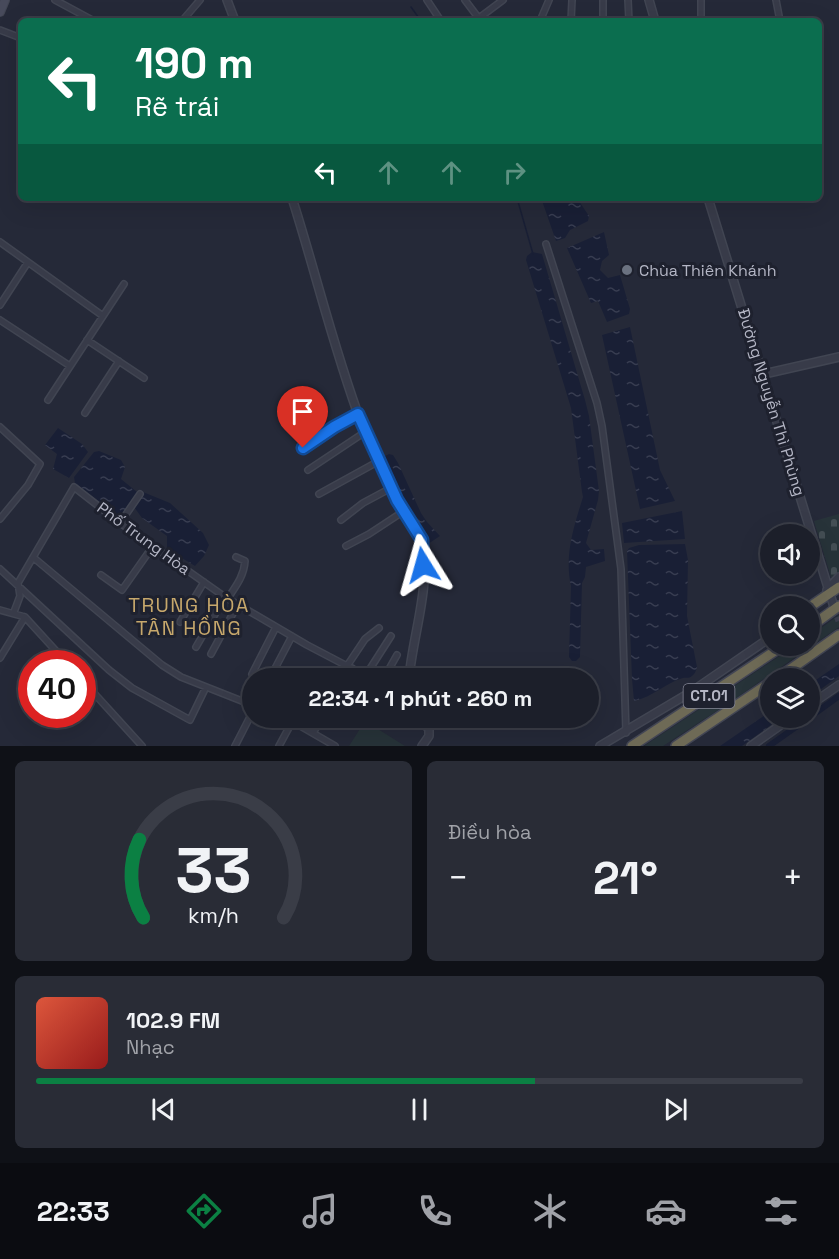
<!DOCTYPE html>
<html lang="vi">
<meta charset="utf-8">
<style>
:root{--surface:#1c1f2a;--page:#292c36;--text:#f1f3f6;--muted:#a0a2a8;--line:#3a3d47;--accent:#0b8043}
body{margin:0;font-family:"Space Grotesk",sans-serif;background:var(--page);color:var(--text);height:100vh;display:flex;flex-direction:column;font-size:22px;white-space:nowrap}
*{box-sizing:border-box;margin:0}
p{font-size:20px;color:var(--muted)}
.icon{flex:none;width:33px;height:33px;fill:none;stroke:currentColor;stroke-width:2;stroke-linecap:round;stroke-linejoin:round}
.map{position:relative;height:746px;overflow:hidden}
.panel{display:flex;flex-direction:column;gap:15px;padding:15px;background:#0f1117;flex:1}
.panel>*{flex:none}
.guide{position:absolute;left:18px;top:18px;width:804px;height:183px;border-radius:9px;box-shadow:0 6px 24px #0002,0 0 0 2px var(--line);background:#0b6e4f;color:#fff;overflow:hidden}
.buttons{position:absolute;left:760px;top:524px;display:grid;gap:12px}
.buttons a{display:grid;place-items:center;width:60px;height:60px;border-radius:50%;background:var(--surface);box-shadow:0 6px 24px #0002,0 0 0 2px var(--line);font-size:30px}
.speed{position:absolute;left:18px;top:650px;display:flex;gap:12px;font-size:30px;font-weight:700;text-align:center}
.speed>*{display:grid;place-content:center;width:78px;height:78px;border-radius:50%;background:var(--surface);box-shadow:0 6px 24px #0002,0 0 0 2px var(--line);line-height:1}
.speed .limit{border:9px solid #d22;background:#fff;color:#111}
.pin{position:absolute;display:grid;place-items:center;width:51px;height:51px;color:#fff;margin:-62px -26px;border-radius:50% 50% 50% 0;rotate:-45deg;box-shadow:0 0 6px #0007}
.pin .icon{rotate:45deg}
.me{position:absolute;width:66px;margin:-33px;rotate:352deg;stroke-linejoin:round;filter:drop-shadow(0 0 4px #0008)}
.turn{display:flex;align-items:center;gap:21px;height:126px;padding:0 18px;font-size:27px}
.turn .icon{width:78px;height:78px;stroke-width:2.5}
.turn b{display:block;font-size:42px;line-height:51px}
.lanes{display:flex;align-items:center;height:57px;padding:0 18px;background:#0003;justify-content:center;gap:30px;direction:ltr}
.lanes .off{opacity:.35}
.big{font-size:45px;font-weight:800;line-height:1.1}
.panel .widget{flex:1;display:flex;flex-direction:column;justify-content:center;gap:9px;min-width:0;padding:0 21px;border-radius:9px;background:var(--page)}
.panel .dial{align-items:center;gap:0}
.dial svg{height:156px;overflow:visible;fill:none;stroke:var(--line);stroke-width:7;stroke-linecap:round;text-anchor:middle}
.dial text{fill:var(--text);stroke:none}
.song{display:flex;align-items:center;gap:18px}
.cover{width:72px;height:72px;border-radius:9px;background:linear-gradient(135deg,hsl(10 70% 55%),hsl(0 70% 35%))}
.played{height:6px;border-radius:3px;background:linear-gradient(90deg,var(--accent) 65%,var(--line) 65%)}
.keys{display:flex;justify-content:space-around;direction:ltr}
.heat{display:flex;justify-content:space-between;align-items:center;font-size:33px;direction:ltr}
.panel .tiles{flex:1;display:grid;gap:15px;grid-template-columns:1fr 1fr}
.widget:last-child{grid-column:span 2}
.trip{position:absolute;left:242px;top:668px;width:357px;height:60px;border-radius:30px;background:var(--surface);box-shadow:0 6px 24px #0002,0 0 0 2px var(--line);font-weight:800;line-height:60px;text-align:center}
.menu{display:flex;height:96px;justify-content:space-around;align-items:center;background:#0b0c11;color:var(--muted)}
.menu .icon{width:42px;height:42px}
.menu .active{color:var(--accent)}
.menu b{font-size:27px;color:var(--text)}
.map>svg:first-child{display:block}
</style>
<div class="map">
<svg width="839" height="746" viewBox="0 0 839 746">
<defs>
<pattern id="cemetery-stones" width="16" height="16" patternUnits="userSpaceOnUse" patternTransform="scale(1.5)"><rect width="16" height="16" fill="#273339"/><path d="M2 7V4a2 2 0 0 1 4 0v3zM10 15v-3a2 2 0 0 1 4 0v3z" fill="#444e54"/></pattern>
<pattern id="water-ripples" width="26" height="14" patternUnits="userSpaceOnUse" patternTransform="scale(1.5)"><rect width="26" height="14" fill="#191f35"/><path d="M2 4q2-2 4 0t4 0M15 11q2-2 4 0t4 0" fill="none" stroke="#383d51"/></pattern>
</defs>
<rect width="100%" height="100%" fill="#252938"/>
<path fill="#273339" d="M 839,615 L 839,627 L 732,701 L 663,746 L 644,746 L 796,645 L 810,645 L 810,636 Z
M 365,721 L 405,746 L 349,746 Z"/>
<path fill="url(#cemetery-stones)" d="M 839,514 L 839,586 L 835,590 L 814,521 Z"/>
<path fill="url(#water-ripples)" d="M 541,198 L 577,198 L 589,216 L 588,221 L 570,230 L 565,238 L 556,241 Z
M 604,232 L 609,255 L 602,261 L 600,270 L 608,278 L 620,275 L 630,309 L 629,314 L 607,322 L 598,301 L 591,303 L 567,248 Z
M 532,252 L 542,254 L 585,400 L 589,416 L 599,491 L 598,500 L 586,543 L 591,550 L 604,549 L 605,561 L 586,567 L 585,577 L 582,583 L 580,657 L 576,661 L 572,661 L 569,657 L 571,586 C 564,555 574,526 583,497 L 582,492 L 571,408 L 526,260 L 527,256 Z
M 630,327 L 660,470 L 675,501 L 640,509 L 602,335 Z
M 58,428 L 82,444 L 88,452 L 69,478 L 53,469 L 57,454 L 45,445 Z
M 99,451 L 121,460 L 125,467 L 121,479 L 137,492 L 121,518 L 75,483 L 74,477 L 94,452 Z
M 389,454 L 393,455 L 398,463 L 421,513 L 427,522 L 440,536 L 428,544 L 381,462 L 383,457 Z
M 143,492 L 170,503 L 203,533 L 209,545 L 204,556 L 195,566 L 167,549 L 167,536 L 142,518 L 134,507 Z
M 682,511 L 685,539 L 624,543 L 622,523 Z
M 685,544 L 688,560 L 687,616 L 697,667 C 696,671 695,674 692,676 C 688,679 688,677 683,678 C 665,683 653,697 634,701 L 632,679 L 627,551 L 629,548 L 639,545 Z
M 839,664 L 839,676 L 810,697 L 810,684 Z
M 771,711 L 771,717 L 782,717 L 742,746 L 720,746 Z"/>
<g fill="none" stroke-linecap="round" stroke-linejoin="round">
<path stroke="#191f35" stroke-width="1.5" d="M 411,7 L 421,21
M 517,198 L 533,254"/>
<path stroke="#191f35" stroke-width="6" d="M 810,717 L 839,696
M 769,746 L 810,717"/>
<path stroke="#3a3e4d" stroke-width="7" stroke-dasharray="7 3.5" stroke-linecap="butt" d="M 834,607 L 839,621"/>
<defs>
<path id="minor" d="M 55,0 L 94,21
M 427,0 L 441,21
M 465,0 L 480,20
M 603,0 L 603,21
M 628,0 L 629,21
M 776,0 L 780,21
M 479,18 L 503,0
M 182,21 L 200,0
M 540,21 L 549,0
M 571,21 L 572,0
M 701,21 L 701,0
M 0,30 L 21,38
M 0,242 L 103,316
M 546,244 L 597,403 L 602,426 L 621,569 L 626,733
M 0,305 L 28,262
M 0,320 L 70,366
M 87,340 L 144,378
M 48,400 L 124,284
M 85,413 L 119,361
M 0,427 L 40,464 L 28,485 L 0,519
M 303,448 L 334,427 L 358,414
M 308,470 L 365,432
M 319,494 L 379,461
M 341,520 L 363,503 L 391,488
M 120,523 L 140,494
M 346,546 L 369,534 L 404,511
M 34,558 L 162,665 L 181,677 L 252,705
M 0,569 L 109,670 L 132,688 L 190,720 L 206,687
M 101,575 L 122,590 L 153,546
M 228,598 C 236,586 244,576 245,561 L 236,557
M 0,610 L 25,617 L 67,663
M 14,612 L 20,596 L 18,583 L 74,487 L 120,523 L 225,597 L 307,645 L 370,678
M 180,622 L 204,582
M 196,647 L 225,597
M 211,654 L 238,604
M 0,658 L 25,617
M 347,666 L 365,639 L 379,628
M 252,674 L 276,627
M 366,675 L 391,636
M 270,678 L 292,636
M 348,678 L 352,668
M 384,678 L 397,655
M 82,680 L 142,746
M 280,717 L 297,724 L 335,746
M 429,729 L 436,717
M 313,733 L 323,717
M 235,746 L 252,713
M 279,746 L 292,722"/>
<path id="tertiary" d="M 227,0 L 235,21
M 649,0 L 655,21
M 292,198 C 316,273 334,351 362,425 C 371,450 384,476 397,499 C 403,511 419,529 422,542 C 431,586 413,634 409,678
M 708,198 L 834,607
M 764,374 L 839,357
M 827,590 L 839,577
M 810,705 L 839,685
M 418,717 L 429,729 L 429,736 L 422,746
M 600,746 L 691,692 L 771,637
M 751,746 L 792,717"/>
<path id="secondary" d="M 0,12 L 5,0"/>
<path id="motorway" d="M 814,604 L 839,587
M 810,627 L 839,606
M 778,678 L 839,635
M 632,746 L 784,645
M 676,746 L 771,682"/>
</defs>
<use href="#minor" stroke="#414552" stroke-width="8"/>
<use href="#tertiary" stroke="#414552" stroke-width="10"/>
<use href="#secondary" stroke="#414552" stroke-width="10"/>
<use href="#motorway" stroke="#434654" stroke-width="12"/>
<use href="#minor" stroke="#383b49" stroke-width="5"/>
<use href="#tertiary" stroke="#383b49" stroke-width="7"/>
<use href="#secondary" stroke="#474a5b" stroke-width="8"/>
<use href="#motorway" stroke="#6e6a56" stroke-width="9"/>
</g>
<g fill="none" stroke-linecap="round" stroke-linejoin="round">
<defs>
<path id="route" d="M 303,448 L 334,427 L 358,414 L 397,500 L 422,540 L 423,565"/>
</defs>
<use href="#route" stroke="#114b97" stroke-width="15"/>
<use href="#route" stroke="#1a73e8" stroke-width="10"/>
</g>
<circle fill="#6b7280" stroke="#1e212e" stroke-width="2" cx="627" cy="270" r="6"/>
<g text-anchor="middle" stroke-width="6" stroke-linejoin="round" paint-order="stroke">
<rect fill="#1e212e" stroke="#878998" stroke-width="1.5" x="683.5" y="684" width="51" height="24" rx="4.5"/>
<g font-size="15" font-weight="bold" fill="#b4b6c5">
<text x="709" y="701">CT.01</text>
</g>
<g font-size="16" fill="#b4b6c5" stroke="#1e212e" text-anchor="start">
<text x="639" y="276">Chùa Thiên Khánh</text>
</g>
<g font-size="16" fill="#b4b6c5" stroke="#1e212e">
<text transform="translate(772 402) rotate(73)" y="6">Đường Nguyễn Thì Phùng</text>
<text transform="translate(144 538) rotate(36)" y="6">Phố Trung Hòa</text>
</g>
<g font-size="20" letter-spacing="1.5" fill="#c7a86c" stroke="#1e212e">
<text x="189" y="612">TRUNG HÒA<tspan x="189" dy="23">TÂN HỒNG</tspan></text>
</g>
</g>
</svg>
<div class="buttons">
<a><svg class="icon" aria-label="sound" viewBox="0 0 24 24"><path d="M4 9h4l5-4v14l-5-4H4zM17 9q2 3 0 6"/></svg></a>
<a><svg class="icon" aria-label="search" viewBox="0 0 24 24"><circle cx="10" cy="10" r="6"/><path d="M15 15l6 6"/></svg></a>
<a><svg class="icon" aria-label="layers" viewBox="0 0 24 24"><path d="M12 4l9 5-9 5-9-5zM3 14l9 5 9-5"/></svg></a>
</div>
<div class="speed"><div class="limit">40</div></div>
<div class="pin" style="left:303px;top:448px;background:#d93025"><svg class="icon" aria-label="arrive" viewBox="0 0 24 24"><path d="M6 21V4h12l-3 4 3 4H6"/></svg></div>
<svg class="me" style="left:423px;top:565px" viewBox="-20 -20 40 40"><path d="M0-17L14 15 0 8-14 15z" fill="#1a73e8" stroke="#fff" stroke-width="4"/></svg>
<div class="trip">22:34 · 1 phút · 260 m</div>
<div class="guide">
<div class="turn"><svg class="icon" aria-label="left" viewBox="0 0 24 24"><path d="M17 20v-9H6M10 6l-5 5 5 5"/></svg><div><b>190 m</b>Rẽ trái</div></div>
<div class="lanes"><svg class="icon" aria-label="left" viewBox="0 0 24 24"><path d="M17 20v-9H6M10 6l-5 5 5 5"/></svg><svg class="icon off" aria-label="ahead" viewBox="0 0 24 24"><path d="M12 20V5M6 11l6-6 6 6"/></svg><svg class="icon off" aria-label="ahead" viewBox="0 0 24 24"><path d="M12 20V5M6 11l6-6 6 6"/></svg><svg class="icon off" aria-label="right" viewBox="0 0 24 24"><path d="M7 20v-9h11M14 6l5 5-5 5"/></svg></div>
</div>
</div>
<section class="panel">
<div class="tiles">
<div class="widget dial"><svg viewBox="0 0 100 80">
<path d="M14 69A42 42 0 1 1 86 69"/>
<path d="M14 69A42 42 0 0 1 12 29" stroke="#0b8043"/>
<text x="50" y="56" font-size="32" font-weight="700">33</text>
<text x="50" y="72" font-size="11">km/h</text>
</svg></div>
<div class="widget"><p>Điều hòa</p>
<div class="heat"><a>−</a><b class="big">21°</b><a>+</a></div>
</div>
<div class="widget">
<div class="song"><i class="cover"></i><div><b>102.9 FM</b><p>Nhạc</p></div></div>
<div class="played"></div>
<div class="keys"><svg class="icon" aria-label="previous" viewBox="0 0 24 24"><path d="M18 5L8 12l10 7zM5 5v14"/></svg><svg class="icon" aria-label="pause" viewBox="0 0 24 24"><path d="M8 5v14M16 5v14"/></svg><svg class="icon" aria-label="next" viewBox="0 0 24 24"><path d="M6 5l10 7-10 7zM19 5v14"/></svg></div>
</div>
</div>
</section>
<nav class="menu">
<b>22:33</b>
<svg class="icon active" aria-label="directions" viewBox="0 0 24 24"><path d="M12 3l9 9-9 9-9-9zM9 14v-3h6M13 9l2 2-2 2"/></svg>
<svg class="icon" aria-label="music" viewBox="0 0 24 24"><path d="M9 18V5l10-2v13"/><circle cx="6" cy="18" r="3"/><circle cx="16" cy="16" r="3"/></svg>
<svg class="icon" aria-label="phone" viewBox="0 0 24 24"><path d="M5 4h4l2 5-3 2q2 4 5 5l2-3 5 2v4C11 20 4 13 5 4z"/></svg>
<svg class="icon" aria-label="climate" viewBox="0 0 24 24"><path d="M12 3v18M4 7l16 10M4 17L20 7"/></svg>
<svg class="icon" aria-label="car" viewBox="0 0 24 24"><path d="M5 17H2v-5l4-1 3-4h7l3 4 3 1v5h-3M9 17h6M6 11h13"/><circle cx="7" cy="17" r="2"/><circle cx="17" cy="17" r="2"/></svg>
<svg class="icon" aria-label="filters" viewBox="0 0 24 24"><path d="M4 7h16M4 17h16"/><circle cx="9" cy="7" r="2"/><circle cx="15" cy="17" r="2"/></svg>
</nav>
